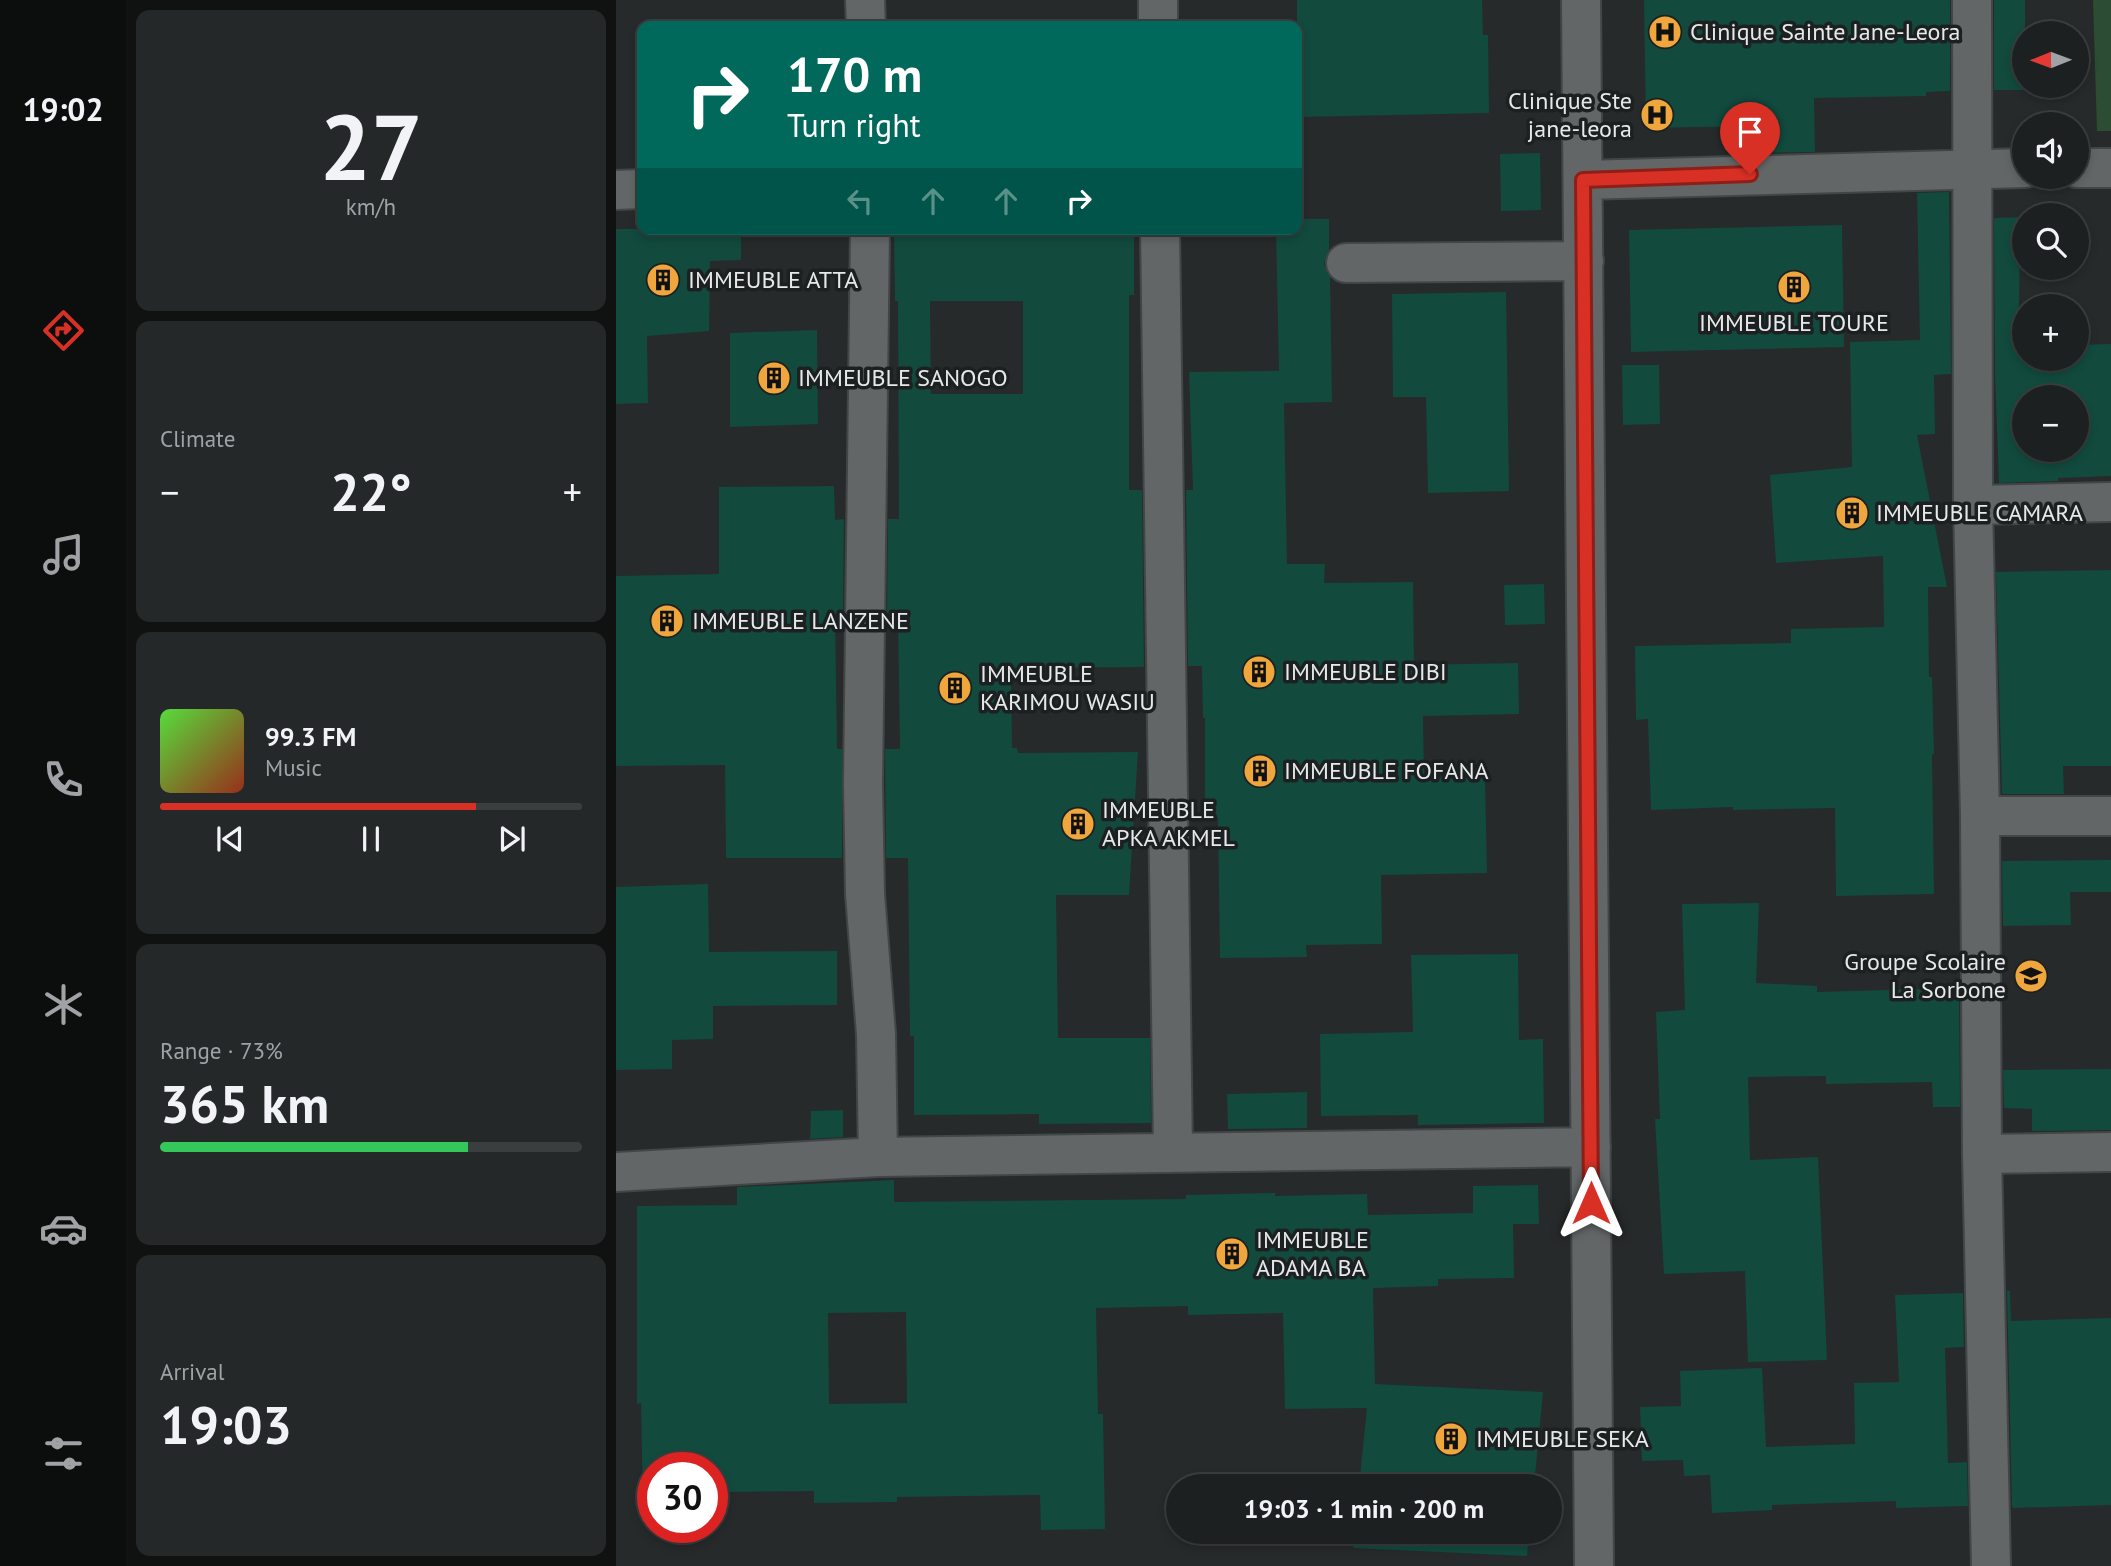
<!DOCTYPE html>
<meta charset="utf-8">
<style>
:root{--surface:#1d2020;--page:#252829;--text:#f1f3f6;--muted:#a0a3a5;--line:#3b3e3e;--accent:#d93025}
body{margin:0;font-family:"PT Sans",sans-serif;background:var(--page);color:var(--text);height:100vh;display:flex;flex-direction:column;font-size:26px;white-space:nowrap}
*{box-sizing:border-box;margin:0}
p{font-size:23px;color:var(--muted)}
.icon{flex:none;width:38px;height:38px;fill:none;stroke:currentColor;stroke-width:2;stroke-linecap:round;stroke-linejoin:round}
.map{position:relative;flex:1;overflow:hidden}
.sheet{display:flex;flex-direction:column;gap:10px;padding:10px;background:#101212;width:490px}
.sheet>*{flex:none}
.banner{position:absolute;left:21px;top:21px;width:665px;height:214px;border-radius:14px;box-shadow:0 4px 10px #0003,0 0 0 2px var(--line);background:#00695c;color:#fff;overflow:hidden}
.needle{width:46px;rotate:269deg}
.controls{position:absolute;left:1396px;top:21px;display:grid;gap:14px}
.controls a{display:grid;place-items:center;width:77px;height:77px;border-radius:50%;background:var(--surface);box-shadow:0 4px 10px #0003,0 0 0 2px var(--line);font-size:35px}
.speed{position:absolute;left:21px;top:1452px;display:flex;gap:14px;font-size:35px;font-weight:700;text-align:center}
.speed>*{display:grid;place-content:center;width:91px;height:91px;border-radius:50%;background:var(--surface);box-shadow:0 4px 10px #0003,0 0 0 2px var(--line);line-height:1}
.speed .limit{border:10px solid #d22;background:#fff;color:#111}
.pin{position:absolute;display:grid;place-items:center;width:60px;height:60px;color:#fff;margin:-72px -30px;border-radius:50% 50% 50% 0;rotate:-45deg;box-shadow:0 0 7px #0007}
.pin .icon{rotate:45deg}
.me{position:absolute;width:77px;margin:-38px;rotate:0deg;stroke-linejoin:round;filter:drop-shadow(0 0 5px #0008)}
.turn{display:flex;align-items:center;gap:24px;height:147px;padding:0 35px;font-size:32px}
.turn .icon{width:91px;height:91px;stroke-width:2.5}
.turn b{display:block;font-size:49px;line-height:60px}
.lanes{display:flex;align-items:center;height:66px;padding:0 35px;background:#0003;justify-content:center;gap:35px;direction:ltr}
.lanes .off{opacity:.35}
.big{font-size:52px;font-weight:700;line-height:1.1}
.sheet .tile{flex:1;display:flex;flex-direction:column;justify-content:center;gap:10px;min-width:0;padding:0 24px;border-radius:14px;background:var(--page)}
.sheet .dial{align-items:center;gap:0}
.dial b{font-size:91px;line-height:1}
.song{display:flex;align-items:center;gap:21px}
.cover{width:84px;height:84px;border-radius:10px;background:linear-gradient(135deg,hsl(110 70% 55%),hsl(10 70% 35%))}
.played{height:7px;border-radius:4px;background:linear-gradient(90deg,var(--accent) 75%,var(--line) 75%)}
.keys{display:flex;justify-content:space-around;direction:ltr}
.heat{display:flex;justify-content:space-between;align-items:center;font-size:38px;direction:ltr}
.charge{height:10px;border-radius:5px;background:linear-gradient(90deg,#34c759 73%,var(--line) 0)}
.trip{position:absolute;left:550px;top:1474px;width:396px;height:70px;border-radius:35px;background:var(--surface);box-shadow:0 4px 10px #0003,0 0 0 2px var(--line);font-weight:700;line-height:70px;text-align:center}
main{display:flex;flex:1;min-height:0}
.dock{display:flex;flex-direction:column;width:126px;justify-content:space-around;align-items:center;background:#0c0d0d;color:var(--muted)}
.dock .icon{width:49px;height:49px}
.dock .selected{color:var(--accent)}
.dock b{font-size:32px;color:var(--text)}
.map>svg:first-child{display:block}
</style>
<main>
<nav class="dock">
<b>19:02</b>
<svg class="icon selected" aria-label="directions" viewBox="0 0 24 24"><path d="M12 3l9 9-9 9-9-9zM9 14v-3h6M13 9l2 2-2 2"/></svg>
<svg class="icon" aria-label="music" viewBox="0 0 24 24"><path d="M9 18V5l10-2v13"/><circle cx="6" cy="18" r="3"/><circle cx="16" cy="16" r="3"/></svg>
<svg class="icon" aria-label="phone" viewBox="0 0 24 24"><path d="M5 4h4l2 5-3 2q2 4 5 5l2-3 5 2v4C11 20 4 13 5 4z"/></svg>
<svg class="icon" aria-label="climate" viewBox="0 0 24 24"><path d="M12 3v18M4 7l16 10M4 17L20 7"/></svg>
<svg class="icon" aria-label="car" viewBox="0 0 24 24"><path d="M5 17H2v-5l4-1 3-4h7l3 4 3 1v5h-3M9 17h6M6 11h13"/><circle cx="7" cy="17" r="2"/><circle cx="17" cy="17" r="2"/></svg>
<svg class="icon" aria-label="filters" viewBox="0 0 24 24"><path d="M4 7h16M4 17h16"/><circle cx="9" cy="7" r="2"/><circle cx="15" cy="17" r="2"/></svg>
</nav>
<section class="sheet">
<div class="tile dial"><b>27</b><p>km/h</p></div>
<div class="tile"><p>Climate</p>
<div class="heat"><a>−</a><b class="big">22°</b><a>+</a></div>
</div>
<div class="tile">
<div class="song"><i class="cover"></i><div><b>99.3 FM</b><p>Music</p></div></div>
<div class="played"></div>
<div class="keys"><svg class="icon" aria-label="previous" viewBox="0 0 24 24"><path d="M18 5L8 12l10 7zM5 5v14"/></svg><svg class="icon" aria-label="pause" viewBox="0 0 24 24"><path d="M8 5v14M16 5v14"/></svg><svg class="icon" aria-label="next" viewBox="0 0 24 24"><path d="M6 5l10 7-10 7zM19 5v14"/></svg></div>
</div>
<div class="tile"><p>Range · 73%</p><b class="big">365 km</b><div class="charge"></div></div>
<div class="tile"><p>Arrival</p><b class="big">19:03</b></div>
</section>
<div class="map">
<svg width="1495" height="1566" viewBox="0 0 1495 1566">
<rect width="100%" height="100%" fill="#272a2a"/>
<path fill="#2d4c34" d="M 1477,0 L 1495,0 L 1495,131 L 1481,131 Z"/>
<path fill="#124a3e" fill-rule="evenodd" d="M 681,0 L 866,0 L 867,35 L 872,35 L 873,113 L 681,117 Z
M 1028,0 L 1334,0 L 1334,91 L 1310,92 L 1310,96 L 1198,98 L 1199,152 L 1139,153 L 1139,126 L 1030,128 Z
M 1378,0 L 1409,0 L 1409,90 L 1378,90 Z
M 924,153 L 925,210 L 885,211 L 884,154 Z
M 1333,192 L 1335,374 L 1318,375 L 1319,434 L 1301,435 L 1331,587 L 1312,587 L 1313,677 L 1316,677 L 1318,754 L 1316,754 L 1318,894 L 1220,896 L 1219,808 L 1117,810 L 1117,807 L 1035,810 L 1032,719 L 1020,720 L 1019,646 L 1175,643 L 1175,629 L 1268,627 L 1267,556 L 1160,563 L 1154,475 L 1236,467 L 1234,342 L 1304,340 L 1301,193 Z
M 1409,217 L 1409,250 L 1404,250 L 1402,347 L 1409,347 L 1409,359 L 1461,359 L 1461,345 L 1495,344 L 1495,476 L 1442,478 L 1442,481 L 1383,483 L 1379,373 L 1378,218 ZM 1409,397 L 1461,397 L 1461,450 L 1409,450 Z
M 681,219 L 713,219 L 713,250 L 708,264 L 714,277 L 716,402 L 668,403 L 671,564 L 709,564 L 708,583 L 797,582 L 798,665 L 902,663 L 903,714 L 807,716 L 808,778 L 869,777 L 871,873 L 765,875 L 766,944 L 690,945 L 691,957 L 604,958 L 602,817 L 589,817 L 589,718 L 587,718 L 586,666 L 572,666 L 570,490 L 577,490 L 573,372 L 663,371 L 660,229 L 681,229 Z
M 1226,225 L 1228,347 L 1015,352 L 1013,230 Z
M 0,229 L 125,229 L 125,260 L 94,261 L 93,331 L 31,336 L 32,403 L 0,404 Z
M 278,229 L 518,229 L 518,295 L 513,295 L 513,490 L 526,490 L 528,667 L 395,668 L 396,748 L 401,748 L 402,753 L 522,752 L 513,895 L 440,895 L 442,1038 L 534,1038 L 535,1123 L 423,1124 L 423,1114 L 298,1115 L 298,1036 L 294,1036 L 292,858 L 270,858 L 269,749 L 284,749 L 282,614 L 271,614 L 272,519 L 283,519 L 282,301 L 279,301 ZM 314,301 L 407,301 L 407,394 L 315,394 Z
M 890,292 L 893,491 L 812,493 L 810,397 L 777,397 L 776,294 Z
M 201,330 L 202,424 L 114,427 L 114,333 Z
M 1006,365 L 1043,365 L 1044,424 L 1007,425 Z
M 218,486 L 219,520 L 228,519 L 227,614 L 219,614 L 221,749 L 226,749 L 226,858 L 110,858 L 109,765 L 0,766 L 0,576 L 103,574 L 103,487 Z
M 1495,570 L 1495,766 L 1447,766 L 1448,794 L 1386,794 L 1380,572 Z
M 928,584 L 929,624 L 889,625 L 888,585 Z
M 1495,860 L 1495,892 L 1454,892 L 1455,925 L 1387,926 L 1386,861 Z
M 92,884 L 93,952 L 221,951 L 221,1005 L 97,1006 L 97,1039 L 56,1040 L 56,1069 L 0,1070 L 0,887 Z
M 1143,903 L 1140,983 L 1201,986 L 1201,992 L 1343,988 L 1344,1107 L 1317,1107 L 1316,1082 L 1210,1084 L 1210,1076 L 1132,1077 L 1134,1160 L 1202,1157 L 1211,1360 L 1132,1362 L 1129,1271 L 1048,1274 L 1039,1119 L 1044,1119 L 1040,1012 L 1069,1010 L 1066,904 Z
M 902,954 L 903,1040 L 927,1039 L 928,1123 L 802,1125 L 802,1115 L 705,1116 L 704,1034 L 797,1032 L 795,955 Z
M 1495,1069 L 1495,1130 L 1416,1131 L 1416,1109 L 1388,1108 L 1387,1070 Z
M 691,1092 L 691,1128 L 612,1129 L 611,1094 Z
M 227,1110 L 227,1137 L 194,1139 L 195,1111 Z
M 278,1180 L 278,1202 L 570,1199 L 570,1195 L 659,1193 L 659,1196 L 751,1194 L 752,1215 L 857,1213 L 857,1186 L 922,1185 L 923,1224 L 897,1224 L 898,1278 L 822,1279 L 822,1286 L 757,1288 L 759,1384 L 927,1392 L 918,1486 L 743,1486 L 751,1408 L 669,1409 L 667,1313 L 572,1315 L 572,1306 L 480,1308 L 482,1414 L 487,1414 L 489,1529 L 425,1530 L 424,1495 L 281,1497 L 281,1502 L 198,1503 L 198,1491 L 106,1492 L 106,1510 L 96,1510 L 96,1468 L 37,1468 L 37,1510 L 27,1511 L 25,1403 L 21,1404 L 21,1206 L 121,1205 L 121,1187 ZM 290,1312 L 291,1403 L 213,1404 L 212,1313 Z
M 1391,1291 L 1394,1291 L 1395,1321 L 1495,1318 L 1495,1505 L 1397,1508 L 1396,1505 Z
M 1347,1293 L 1348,1347 L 1329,1348 L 1332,1463 L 1351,1462 L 1352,1506 L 1280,1508 L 1280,1501 L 1156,1505 L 1156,1510 L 1096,1513 L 1094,1475 L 1068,1476 L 1067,1460 L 1026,1461 L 1024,1407 L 1065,1406 L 1064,1371 L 1146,1368 L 1150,1447 L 1239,1444 L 1238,1383 L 1283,1382 L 1279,1295 Z
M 739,1531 L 913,1531 L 911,1556 L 737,1548 Z"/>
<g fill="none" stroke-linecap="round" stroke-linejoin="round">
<defs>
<path id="minor" d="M 249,0 L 250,26
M 542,0 L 542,26
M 965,0 L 978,1566
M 1356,0 L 1357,505 L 1364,816 L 1366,1154 L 1375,1566
M 1461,168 L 1495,168
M 967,180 L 1409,168
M 0,190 L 26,189
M 254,229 L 247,784 L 249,894 L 260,1034 L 262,1157
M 544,229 L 557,1151
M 730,263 L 968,261
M 1357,505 L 1495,502
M 1364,816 L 1495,816
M 1366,1154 L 1495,1152
M 0,1172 L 262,1157 L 975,1147"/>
</defs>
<use href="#minor" stroke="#434646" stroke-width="42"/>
<use href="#minor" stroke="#626667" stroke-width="38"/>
</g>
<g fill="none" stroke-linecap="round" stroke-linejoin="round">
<defs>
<path id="route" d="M 975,1203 L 967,180 L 1134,174"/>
</defs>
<use href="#route" stroke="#8d1f18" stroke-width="18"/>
<use href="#route" stroke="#d93025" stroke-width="12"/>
</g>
<defs>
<symbol id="hospital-disc" viewBox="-11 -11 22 22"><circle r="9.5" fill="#efa73d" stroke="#1d2021"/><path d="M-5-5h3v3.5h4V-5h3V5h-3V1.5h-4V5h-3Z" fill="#111"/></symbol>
<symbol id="building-disc" viewBox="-11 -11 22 22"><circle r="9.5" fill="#efa73d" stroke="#1d2021"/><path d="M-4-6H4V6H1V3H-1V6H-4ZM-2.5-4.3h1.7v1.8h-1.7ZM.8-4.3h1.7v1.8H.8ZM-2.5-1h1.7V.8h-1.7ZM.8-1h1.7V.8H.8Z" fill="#111"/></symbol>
<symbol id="school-disc" viewBox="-11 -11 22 22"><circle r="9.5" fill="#efa73d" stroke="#1d2021"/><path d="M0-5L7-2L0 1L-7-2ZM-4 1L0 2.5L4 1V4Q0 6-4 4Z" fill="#111"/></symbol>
</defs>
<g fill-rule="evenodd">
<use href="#hospital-disc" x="1030" y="13" width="38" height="38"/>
<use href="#hospital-disc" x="1022" y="96" width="38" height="38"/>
<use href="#building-disc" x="28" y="261" width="38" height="38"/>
<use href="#building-disc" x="1159" y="268" width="38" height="38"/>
<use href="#building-disc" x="139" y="359" width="38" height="38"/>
<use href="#building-disc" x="1217" y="494" width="38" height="38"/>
<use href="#building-disc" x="32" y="602" width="38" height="38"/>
<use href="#building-disc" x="624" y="653" width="38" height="38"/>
<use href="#building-disc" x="320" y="669" width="38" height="38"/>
<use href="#building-disc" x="625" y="752" width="38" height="38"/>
<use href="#building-disc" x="443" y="805" width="38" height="38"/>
<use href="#school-disc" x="1396" y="957" width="38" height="38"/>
<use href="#building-disc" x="597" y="1235" width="38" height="38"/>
<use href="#building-disc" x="816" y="1420" width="38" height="38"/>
</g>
<g text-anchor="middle" stroke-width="7" stroke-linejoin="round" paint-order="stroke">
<g font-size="24" fill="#e6e9e9" stroke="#1d2021" text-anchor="start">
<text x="1074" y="40">Clinique Sainte Jane-Leora</text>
<text x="1016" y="109" text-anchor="end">Clinique Ste<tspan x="1016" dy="28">jane-leora</tspan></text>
<text x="72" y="288">IMMEUBLE ATTA</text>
<text x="1178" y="331" text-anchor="middle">IMMEUBLE TOURE</text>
<text x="182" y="386">IMMEUBLE SANOGO</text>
<text x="1260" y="521">IMMEUBLE CAMARA</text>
<text x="76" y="629">IMMEUBLE LANZENE</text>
<text x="668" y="680">IMMEUBLE DIBI</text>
<text x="364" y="682">IMMEUBLE<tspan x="364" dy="28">KARIMOU WASIU</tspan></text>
<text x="668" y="779">IMMEUBLE FOFANA</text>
<text x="486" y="818">IMMEUBLE<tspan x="486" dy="28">APKA AKMEL</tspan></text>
<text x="1390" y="970" text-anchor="end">Groupe Scolaire<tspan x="1390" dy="28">La Sorbone</tspan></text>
<text x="640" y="1248">IMMEUBLE<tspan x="640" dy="28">ADAMA BA</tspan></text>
<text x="860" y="1447">IMMEUBLE SEKA</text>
</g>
</g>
</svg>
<div class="controls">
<a><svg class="needle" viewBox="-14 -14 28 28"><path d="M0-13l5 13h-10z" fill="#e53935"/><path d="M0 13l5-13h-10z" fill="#a0a3a5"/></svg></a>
<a><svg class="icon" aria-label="sound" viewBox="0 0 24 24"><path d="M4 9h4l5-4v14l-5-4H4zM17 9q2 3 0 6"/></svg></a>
<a><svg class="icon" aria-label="search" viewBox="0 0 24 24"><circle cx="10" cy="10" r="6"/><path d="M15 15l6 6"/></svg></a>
<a>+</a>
<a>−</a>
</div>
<div class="speed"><div class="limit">30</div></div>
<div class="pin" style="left:1134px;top:174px;background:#d93025"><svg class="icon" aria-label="arrive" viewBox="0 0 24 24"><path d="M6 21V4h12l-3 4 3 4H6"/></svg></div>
<svg class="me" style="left:975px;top:1203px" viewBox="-20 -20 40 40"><path d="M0-17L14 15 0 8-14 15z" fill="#d93025" stroke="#fff" stroke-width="4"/></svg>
<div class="trip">19:03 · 1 min · 200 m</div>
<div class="banner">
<div class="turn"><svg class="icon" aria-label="right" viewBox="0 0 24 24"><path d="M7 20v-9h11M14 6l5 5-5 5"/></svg><div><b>170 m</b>Turn right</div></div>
<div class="lanes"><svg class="icon off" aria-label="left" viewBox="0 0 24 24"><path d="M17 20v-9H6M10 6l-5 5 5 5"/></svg><svg class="icon off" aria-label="ahead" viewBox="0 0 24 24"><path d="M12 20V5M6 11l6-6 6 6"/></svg><svg class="icon off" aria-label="ahead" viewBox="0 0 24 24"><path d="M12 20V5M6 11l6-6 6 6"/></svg><svg class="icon" aria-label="right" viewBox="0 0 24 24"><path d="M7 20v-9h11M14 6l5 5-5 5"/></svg></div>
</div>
</div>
</main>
